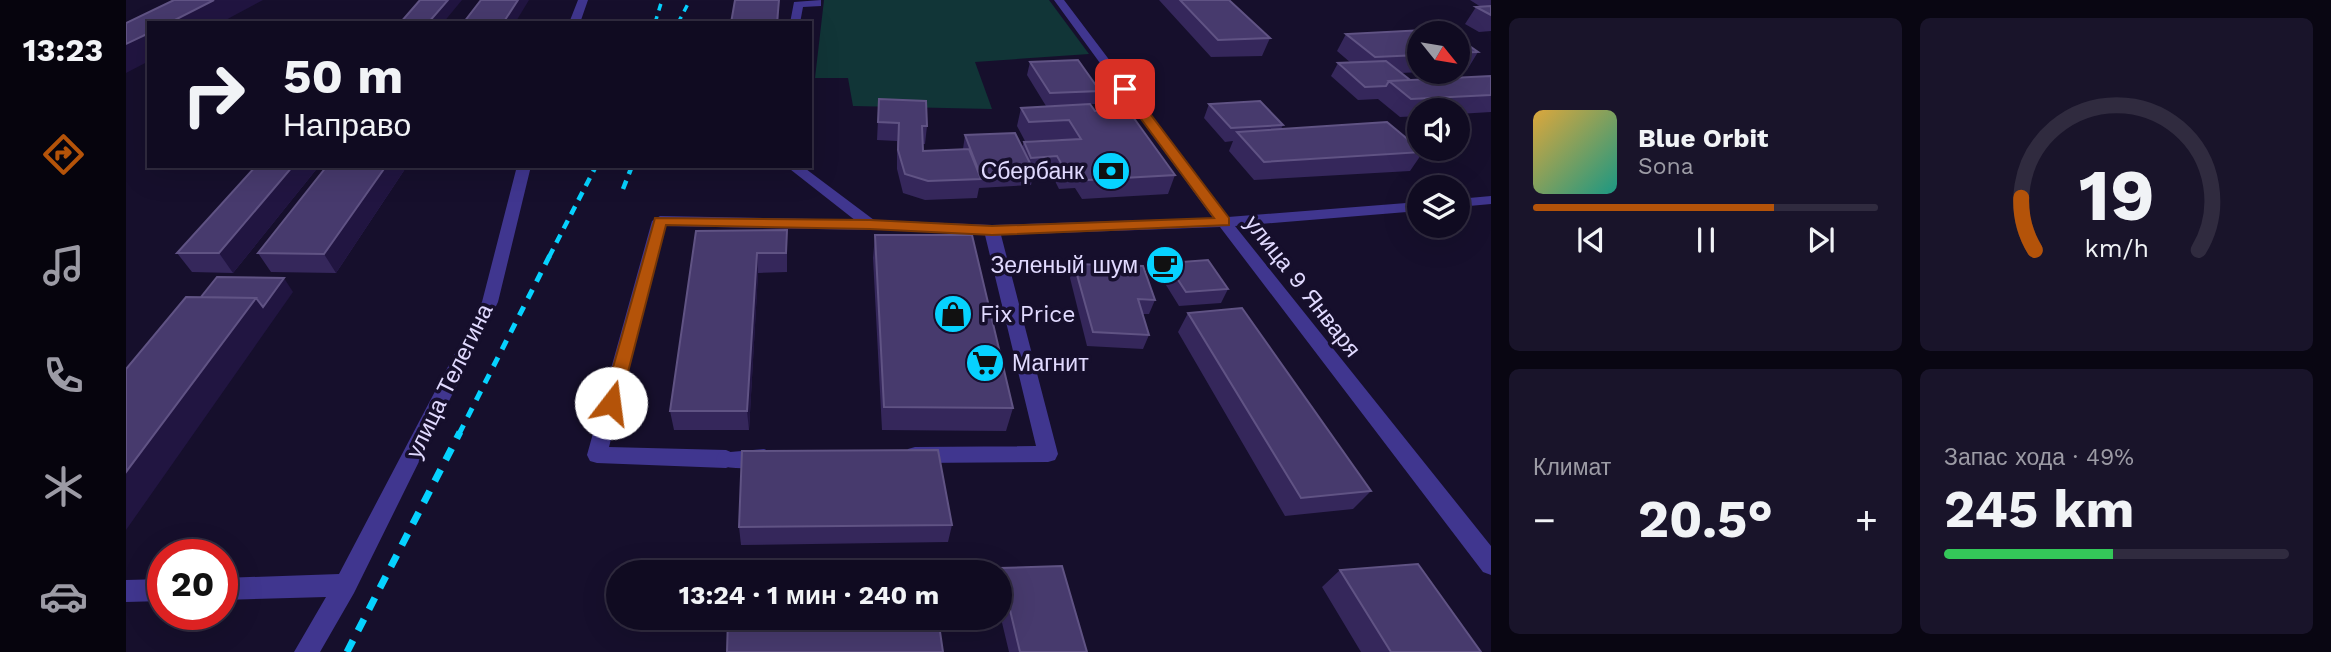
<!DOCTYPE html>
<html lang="ru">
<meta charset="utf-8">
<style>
:root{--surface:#100b21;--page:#19142a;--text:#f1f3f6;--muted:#9c9ba5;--line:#302b3f;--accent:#b45309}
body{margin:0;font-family:"Work Sans",sans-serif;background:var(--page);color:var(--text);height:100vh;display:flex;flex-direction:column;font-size:26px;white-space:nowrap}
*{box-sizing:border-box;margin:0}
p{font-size:23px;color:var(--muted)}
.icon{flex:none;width:38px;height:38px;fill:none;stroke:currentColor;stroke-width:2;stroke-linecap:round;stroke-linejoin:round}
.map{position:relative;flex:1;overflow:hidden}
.side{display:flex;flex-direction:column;gap:18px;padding:18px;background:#090612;width:840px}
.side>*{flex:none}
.guide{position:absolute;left:21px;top:21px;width:665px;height:147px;border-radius:0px;box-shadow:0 7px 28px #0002,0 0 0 2px var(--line);background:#100b21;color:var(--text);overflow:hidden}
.needle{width:46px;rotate:120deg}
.tools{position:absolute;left:1281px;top:21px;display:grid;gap:14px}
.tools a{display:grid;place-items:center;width:63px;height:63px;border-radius:50%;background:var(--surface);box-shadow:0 7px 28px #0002,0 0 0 2px var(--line);font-size:35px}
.speed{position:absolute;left:21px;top:539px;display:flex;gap:14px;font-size:35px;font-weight:700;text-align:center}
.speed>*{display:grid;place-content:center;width:91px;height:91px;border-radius:50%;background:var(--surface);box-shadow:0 7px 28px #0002,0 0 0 2px var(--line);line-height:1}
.speed .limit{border:10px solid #d22;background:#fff;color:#111}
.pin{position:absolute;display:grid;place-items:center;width:60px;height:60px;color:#fff;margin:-30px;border-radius:14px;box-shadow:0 4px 10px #0006}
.me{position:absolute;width:77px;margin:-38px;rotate:15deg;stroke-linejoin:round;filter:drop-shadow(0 0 5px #0008)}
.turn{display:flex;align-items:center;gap:24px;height:147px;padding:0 21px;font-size:32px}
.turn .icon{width:91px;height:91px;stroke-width:2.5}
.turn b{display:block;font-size:49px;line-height:60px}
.big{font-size:52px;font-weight:700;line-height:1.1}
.side .widget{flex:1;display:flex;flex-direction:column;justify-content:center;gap:10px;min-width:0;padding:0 24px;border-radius:10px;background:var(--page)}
.side .dial{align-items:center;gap:0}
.dial svg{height:182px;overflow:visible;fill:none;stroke:var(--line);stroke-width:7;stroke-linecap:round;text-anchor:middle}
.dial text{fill:var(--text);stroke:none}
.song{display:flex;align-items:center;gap:21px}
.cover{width:84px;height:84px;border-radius:10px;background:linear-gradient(135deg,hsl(40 70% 55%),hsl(170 70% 35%))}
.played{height:7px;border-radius:4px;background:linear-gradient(90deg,var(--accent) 70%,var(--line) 70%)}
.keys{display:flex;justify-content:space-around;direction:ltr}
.heat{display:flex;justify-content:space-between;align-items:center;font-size:38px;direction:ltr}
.charge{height:10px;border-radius:5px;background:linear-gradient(90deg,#34c759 49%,var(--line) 0)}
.side .tiles{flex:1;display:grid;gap:18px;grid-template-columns:repeat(2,1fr)}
.trip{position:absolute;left:480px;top:560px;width:406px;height:70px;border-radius:35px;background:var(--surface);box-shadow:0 7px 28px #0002,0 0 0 2px var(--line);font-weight:700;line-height:70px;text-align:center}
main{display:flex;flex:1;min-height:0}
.dock{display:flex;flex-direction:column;width:126px;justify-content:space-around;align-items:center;background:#06040d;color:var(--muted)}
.dock .icon{width:49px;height:49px}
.dock .active{color:var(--accent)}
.dock b{font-size:32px;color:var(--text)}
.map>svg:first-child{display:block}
</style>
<main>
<nav class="dock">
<b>13:23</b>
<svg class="icon active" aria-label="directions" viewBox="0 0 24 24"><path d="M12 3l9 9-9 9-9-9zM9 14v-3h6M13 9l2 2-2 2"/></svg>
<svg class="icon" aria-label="music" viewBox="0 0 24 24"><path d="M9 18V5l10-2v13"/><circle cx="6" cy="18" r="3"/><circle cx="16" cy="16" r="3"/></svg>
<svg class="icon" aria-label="phone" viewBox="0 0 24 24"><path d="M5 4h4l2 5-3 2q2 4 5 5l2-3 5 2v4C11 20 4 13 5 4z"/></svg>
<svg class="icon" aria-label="climate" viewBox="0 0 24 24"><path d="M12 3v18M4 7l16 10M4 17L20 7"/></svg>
<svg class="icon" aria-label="car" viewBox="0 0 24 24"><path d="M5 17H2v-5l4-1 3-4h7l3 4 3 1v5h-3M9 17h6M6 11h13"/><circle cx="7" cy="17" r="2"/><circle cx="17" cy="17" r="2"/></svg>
</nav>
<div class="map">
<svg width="1365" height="652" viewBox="0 0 1365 652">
<rect width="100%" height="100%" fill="#160f2c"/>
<path fill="#113537" d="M 698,0 L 923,0 L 963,54 L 849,62 L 866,109 L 727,106 L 722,78 L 689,78 Z"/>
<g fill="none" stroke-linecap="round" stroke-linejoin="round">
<path fill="#40368f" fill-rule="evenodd" d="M 534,216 L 744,220 L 752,225 L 744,230 L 540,226 L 483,447 L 600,450 L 607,453 L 610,459 L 607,465 L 600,468 L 471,463 L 464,461 L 461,455 L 526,221 Z"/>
<path fill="#40368f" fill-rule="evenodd" d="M 452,0 L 462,0 L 454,23 L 443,23 Z
M 695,0 L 695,6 L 677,7 L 674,23 L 664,23 L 668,2 Z
M 928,0 L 938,0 L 1102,217 L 1293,202 L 1293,211 L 1109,226 L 1365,546 L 1365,575 L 1357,572 L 1094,227 L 875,235 L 932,454 L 929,460 L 922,462 L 789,463 L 782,461 L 779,455 L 782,449 L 789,447 L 910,446 L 859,235 L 739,228 L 660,166 L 676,166 L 748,220 L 866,225 L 1087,218 Z
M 391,166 L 405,166 L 372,302 L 228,593 L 194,652 L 168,652 L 200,597 L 96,600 L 96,578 L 213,574 L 356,302 Z
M 1365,196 L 1365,204 L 1332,207 L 1332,199 Z
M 638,449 L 645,452 L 648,458 L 645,464 C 631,469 607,470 593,465 L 590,459 L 593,453 Z
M 37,579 L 37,601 L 0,602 L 0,580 Z"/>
<path stroke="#06d2ff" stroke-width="3.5" stroke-dasharray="7 6" stroke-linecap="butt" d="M 529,23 L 536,0
M 552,23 L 564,0"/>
<path stroke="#06d2ff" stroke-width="4.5" stroke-dasharray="9 7" stroke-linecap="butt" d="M 497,189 L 506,166
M 423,257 L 470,166"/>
<path stroke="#06d2ff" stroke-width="5" stroke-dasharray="10 9" stroke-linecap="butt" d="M 333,434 L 424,255"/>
<path stroke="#06d2ff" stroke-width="7" stroke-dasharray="13 11" stroke-linecap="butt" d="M 221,652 L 334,432"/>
</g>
<path fill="#35275b" d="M 1033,0 L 1103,0 L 1144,38 L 1136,56 L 1085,57 Z
M 1344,0 L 1365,0 L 1365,31 L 1353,32 L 1339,24 L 1350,7 L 1355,7 Z
M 1293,33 L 1293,72 L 1296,72 L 1275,73 L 1284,80 L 1365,76 L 1365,112 L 1332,114 L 1332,110 L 1293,110 L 1293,116 L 1274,117 L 1252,99 L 1232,100 L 1205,76 L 1212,63 L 1225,63 L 1211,51 L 1220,34 Z
M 1352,52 L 1341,70 L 1332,70 L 1332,53 Z
M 904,62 L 974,91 L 970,104 L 920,106 L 901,75 Z
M 753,99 L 801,126 L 799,144 L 797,144 L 797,151 L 837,149 L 839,135 L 896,147 L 898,142 L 939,140 L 938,139 L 899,141 L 891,126 L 895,108 L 969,111 L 1049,175 L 1042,194 L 956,199 L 949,188 L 933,189 L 926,175 L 907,176 L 905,185 L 853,188 L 851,198 L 799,200 L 777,193 L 771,169 L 771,141 L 751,140 Z
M 1083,104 L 1157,125 L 1155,129 L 1297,152 L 1284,171 L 1128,180 L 1103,151 L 1107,141 L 1099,142 L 1078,118 Z
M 130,166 L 193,166 L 107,273 L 66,272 L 51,253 Z
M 201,166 L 281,166 L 210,273 L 145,272 L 132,253 Z
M 661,230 L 661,272 L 632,273 L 623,430 L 548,430 L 544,411 L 570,231 Z
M 749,235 L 887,408 L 880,431 L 756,430 L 747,258 Z
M 1041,263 L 1102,289 L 1095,303 L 1053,306 L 1035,277 Z
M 948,264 L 1029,300 L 1023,314 L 1016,314 L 1023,335 L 1017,349 L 961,346 L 944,278 Z
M 1062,313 L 1245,491 L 1227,509 L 1159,516 L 1052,332 Z
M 826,525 L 822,542 L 615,545 L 613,527 Z
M 874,568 L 961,652 L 883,652 L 873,610 L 873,572 Z
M 1214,570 L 1355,652 L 1235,652 L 1196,587 Z"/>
<path fill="#211541" d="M 88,0 L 137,0 L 94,23 L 43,23 Z
M 322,0 L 336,0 L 317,23 L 302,23 Z
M 392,0 L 403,0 L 389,23 L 377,23 Z
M 653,0 L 653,23 L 651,23 Z
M 23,33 L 23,61 L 0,73 L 0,44 Z
M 167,166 L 193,166 L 107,273 L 93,253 Z
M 260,166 L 281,166 L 210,273 L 198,254 Z
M 631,253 L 632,273 L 623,430 L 621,411 Z
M 158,278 L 167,292 L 0,530 L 0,472 L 130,298 Z"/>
<path fill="#473a6d" stroke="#605384" stroke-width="2" d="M 48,0 L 88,0 L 43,23 L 23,23 L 23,33 L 0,44 L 0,23 Z
M 294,0 L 322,0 L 302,23 L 274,23 Z
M 355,0 L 392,0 L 377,23 L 338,22 Z
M 609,0 L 653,0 L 651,23 L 605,23 Z
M 1054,0 L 1103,0 L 1144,38 L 1092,40 Z
M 1365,6 L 1365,15 L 1350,7 Z
M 1318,29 L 1324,33 L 1293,33 L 1293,55 L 1249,57 L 1220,34 Z
M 1332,38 L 1352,52 L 1332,53 Z
M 952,60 L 974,91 L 924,93 L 904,62 Z
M 1260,61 L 1284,80 L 1263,81 L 1260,86 L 1239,87 L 1212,63 Z
M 1365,76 L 1365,95 L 1285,99 L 1263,81 Z
M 753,99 L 800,101 L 801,126 L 796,126 L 797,151 L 843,149 L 855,179 L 802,181 L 779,174 L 772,150 L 773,123 L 752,122 Z
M 1134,101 L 1157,125 L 1105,128 L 1083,104 Z
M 964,104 L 969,111 L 1002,110 L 1049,175 L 962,180 L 955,169 L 939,170 L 931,156 L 905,158 L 898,142 L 955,139 L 943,120 L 903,122 L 895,108 Z
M 1261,122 L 1297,152 L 1138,162 L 1111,132 Z
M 889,133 L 908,171 L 854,174 L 839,135 Z
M 130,166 L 167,166 L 93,253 L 51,253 Z
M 201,166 L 260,166 L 198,254 L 132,253 Z
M 661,230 L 660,253 L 631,253 L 621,411 L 544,411 L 570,231 Z
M 749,235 L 846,235 L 887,408 L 758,407 Z
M 1082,260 L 1102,289 L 1060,292 L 1041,263 Z
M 948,264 L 1017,266 L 1029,300 L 1012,299 L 1023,335 L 967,332 Z
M 91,277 L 158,278 L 137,307 L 130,298 L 75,297 Z
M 60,297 L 130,298 L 0,472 L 0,369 Z
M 1116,308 L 1245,491 L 1175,498 L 1062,313 Z
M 812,450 L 826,525 L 613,527 L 616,451 Z
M 1292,564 L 1355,652 L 1265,652 L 1214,570 Z
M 936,566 L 961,652 L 894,652 L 874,568 Z
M 602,618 L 812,618 L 817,652 L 601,652 Z"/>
<path fill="#b45309" stroke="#753606" stroke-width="2" d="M 999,85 L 1003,86 L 1103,218 L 1103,225 L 866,235 L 744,229 L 540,225 L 494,403 L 491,408 L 479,408 L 477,403 L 529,218 L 744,220 L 866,226 L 1088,218 L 993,89 Z"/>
<defs>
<symbol id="bank-disc" viewBox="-11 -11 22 22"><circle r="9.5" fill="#06d2ff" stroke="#160f2c"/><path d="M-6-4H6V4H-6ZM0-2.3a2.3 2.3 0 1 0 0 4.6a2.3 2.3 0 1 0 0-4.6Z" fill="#111"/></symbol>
<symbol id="cafe-disc" viewBox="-11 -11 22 22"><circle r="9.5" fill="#06d2ff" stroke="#160f2c"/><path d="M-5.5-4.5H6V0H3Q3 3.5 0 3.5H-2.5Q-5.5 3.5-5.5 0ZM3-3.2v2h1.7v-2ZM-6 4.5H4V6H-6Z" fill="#111"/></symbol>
<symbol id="shop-disc" viewBox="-11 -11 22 22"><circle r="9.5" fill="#06d2ff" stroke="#160f2c"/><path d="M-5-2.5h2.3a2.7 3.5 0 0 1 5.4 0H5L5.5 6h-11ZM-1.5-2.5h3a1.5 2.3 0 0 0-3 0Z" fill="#111"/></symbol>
<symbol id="supermarket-disc" viewBox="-11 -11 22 22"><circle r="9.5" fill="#06d2ff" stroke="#160f2c"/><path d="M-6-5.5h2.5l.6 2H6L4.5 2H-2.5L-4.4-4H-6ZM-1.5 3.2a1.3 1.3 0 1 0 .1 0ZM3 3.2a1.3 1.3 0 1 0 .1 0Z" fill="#111"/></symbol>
</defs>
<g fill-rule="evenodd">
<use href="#bank-disc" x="963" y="149" width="44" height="44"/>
<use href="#cafe-disc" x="1017" y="243" width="44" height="44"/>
<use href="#shop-disc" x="805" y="292" width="44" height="44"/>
<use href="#supermarket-disc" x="837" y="341" width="44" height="44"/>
</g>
<g text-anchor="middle" stroke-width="7" stroke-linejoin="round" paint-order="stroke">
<g font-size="23" fill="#e1daff" stroke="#160f2c" text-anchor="end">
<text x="958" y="179">Сбербанк</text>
<text x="1012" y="273">Зеленый шум</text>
<text x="854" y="322" text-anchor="start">Fix Price</text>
<text x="886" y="371" text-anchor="start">Магнит</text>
</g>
<g font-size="23" fill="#e1daff" stroke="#160f2c">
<text transform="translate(1177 286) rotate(52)" y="8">улица 9 Января</text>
<text transform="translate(323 381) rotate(-64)" y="8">улица Телегина</text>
</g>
</g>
</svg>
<div class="tools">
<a><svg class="needle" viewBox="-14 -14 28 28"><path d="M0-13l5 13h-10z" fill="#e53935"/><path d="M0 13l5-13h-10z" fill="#9c9ba5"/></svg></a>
<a><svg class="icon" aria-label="sound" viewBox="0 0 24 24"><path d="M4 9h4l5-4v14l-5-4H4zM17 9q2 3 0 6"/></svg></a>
<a><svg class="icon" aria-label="layers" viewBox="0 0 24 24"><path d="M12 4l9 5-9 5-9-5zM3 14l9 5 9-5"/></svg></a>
</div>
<div class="speed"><div class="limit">20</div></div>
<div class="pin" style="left:999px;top:89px;background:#d93025"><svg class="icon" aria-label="arrive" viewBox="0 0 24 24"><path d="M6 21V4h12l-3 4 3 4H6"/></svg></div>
<svg class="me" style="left:485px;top:403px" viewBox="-20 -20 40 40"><circle r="19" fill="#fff"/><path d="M0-13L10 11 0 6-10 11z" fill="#b45309"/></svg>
<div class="trip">13:24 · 1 мин · 240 m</div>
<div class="guide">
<div class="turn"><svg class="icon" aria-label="right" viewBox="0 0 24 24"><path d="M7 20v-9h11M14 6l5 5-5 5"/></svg><div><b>50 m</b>Направо</div></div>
</div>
</div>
<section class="side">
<div class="tiles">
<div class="widget">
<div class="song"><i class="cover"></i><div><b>Blue Orbit</b><p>Sona</p></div></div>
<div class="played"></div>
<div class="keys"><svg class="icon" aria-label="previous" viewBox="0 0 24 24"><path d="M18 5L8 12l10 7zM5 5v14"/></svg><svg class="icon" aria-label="pause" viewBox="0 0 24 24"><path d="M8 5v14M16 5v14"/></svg><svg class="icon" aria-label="next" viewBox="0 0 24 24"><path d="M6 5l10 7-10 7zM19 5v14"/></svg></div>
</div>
<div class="widget dial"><svg viewBox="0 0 100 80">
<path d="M14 69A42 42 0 1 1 86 69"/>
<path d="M14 69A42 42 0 0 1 8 46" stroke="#b45309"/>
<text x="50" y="56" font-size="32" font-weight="700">19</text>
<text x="50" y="72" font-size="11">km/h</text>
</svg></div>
<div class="widget"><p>Климат</p>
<div class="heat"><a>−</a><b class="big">20.5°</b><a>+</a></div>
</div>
<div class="widget"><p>Запас хода · 49%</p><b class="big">245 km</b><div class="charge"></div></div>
</div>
</section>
</main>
